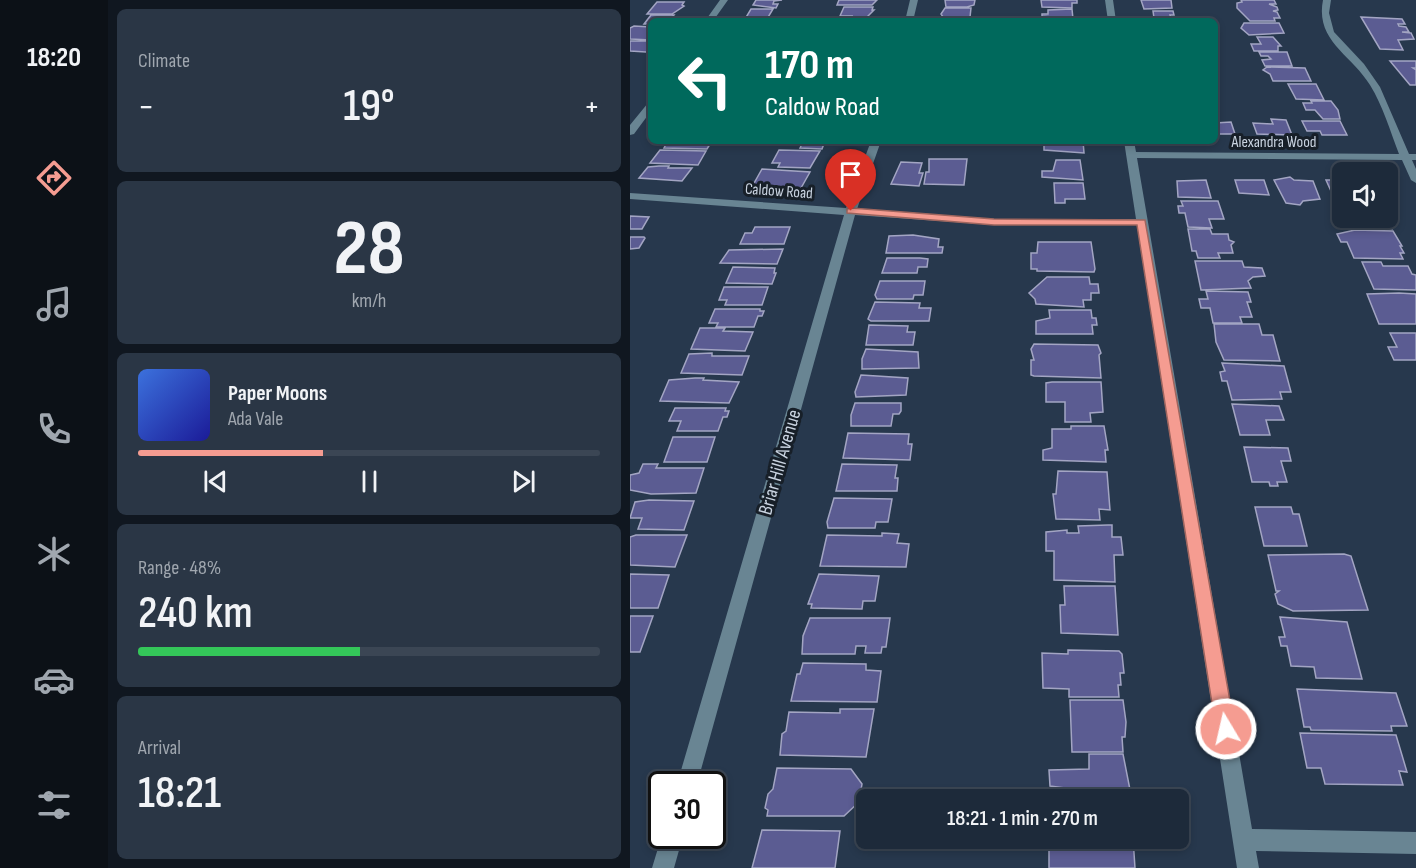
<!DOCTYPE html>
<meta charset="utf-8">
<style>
:root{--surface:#1d2a3a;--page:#2a3645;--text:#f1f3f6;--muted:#a0a7af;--line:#3b4654;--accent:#f59c91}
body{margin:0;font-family:"Sofia Sans Condensed",sans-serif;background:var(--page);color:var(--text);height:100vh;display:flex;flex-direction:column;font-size:22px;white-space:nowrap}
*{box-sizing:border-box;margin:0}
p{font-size:20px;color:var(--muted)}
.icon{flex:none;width:33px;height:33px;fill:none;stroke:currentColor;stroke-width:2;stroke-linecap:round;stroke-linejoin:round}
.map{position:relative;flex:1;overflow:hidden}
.panel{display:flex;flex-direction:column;gap:9px;padding:9px;background:#101720;width:522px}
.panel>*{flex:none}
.banner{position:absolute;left:18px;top:18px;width:570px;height:126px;border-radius:9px;box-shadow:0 3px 9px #0003,0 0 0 2px var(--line);background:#00695c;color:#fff;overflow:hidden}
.buttons{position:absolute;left:702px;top:162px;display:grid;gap:12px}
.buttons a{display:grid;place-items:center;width:66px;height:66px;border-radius:9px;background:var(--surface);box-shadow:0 3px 9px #0003,0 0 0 2px var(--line);font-size:30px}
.speed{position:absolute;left:18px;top:771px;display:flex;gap:12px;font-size:30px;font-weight:700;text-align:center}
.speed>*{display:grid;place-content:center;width:78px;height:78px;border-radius:50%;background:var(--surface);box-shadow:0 3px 9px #0003,0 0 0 2px var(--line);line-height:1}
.speed .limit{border:3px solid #111;border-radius:9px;background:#fff;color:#111}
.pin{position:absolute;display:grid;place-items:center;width:51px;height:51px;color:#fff;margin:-62px -26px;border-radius:50% 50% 50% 0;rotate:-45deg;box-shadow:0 0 6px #0007}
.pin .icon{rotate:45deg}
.me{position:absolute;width:66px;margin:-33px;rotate:351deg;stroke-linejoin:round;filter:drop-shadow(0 0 4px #0008)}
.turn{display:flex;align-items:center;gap:21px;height:126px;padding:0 18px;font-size:27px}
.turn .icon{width:78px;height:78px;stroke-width:2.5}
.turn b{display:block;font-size:42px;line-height:51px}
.big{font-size:45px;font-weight:600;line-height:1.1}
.panel .card{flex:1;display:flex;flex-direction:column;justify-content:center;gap:9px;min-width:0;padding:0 21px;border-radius:9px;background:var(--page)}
.panel .dial{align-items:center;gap:0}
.dial b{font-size:78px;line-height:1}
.song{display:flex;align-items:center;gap:18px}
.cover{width:72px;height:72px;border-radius:9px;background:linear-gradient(135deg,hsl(220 70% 55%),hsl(240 70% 35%))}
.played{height:6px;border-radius:3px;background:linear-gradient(90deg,var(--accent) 40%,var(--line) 40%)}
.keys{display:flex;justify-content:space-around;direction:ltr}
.heat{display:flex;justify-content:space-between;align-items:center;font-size:33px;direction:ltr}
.charge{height:9px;border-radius:4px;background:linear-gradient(90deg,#34c759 48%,var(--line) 0)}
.trip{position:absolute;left:226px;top:789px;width:333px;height:60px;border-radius:9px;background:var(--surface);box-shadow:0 3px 9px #0003,0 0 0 2px var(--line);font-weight:600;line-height:60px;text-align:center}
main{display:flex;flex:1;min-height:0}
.menu{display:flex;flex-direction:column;width:108px;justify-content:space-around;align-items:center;background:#0c1117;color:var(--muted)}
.menu .icon{width:42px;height:42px}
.menu .selected{color:var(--accent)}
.menu b{font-size:27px;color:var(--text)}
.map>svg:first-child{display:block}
</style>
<main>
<nav class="menu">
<b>18:20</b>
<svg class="icon selected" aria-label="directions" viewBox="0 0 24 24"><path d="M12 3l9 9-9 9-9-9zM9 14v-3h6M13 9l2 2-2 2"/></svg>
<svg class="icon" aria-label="music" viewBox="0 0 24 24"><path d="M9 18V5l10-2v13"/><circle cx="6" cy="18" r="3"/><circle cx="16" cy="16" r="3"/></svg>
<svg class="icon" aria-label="phone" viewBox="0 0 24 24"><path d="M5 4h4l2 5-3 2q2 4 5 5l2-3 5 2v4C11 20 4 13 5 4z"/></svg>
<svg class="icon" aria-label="climate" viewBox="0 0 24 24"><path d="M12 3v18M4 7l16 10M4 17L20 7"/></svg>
<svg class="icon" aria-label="car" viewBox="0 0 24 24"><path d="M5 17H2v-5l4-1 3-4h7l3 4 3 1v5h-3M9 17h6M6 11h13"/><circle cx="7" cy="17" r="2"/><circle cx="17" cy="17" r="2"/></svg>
<svg class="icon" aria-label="filters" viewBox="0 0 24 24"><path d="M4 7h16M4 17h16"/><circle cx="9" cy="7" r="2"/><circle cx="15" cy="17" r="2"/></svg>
</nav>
<section class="panel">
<div class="card"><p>Climate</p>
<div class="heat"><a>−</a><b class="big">19°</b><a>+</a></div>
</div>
<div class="card dial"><b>28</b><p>km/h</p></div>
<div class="card">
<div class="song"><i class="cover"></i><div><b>Paper Moons</b><p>Ada Vale</p></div></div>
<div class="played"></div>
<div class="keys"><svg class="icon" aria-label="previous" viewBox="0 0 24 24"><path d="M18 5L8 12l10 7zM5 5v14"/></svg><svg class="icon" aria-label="pause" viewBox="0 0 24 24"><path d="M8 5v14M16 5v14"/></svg><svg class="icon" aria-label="next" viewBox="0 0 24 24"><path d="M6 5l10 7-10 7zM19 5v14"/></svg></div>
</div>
<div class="card"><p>Range · 48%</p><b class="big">240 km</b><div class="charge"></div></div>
<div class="card"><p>Arrival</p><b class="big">18:21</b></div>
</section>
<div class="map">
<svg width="786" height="868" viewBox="0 0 786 868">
<rect width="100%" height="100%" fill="#27384d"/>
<path fill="#5b5c92" stroke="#a3a5c3" stroke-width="1.5" d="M 126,0 L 152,0 L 144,1 L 143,4 L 148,4 L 146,8 L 123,5 Z
M 209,0 L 247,0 L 242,5 L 207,5 Z
M 315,0 L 345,0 L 344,5 L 337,7 L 316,7 Z
M 411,0 L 447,0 L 447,3 L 442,3 L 442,8 L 412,7 Z
M 511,0 L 541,0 L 542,8 L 514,9 Z
M 611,0 L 644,0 L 646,4 L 639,4 L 647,7 L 648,10 L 643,11 L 647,12 L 650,18 L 644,18 L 645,21 L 620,21 L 607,8 L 607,3 L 612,2 Z
M 27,2 L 54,2 L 52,5 L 54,6 L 42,14 L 17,14 Z
M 214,7 L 243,7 L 242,10 L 244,10 L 236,18 L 221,18 L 222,16 L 210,16 Z
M 315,8 L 341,8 L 340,17 L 315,20 L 311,14 Z
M 121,9 L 143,9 L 137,19 L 115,19 Z
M 442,9 L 443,19 L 412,16 L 412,14 L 418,14 L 418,10 Z
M 523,11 L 543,11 L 544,15 L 540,15 L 541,18 L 548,17 L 552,20 L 513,21 L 513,18 L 524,18 Z
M 21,15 L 44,15 L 39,21 L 21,21 L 21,24 L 14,24 Z
M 731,17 L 772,19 L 775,24 L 768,24 L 769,26 L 776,27 L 779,32 L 772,32 L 781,33 L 784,39 L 768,40 L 773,50 L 750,49 Z
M 614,23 L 649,23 L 654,33 L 619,35 L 611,28 Z
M 4,26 L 21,27 L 21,40 L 0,39 L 0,28 Z
M 627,37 L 643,37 L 651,46 L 648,46 L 648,51 L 624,51 L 621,44 L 631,44 Z
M 0,41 L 21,41 L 21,48 L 16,52 L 0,51 Z
M 629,52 L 657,52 L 662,66 L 635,66 L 632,60 L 641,59 L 638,56 L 631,56 Z
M 760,61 L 786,61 L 786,68 L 783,68 L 786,70 L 786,85 L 780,85 Z
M 637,67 L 675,68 L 681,81 L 643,81 L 640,74 L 633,70 Z
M 658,84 L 686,84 L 694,100 L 666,99 Z
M 681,101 L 701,101 L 708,110 L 710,119 L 693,119 L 685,110 L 676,110 L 673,103 L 682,103 Z
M 641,119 L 656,120 L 662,135 L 627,134 L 623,123 L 643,124 Z
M 672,121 L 710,121 L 717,135 L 692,135 L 690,131 L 677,131 Z
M 601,122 L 605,134 L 585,134 L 585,123 Z
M 38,141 L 82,141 L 77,149 L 34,148 Z
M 168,141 L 195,141 L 192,149 L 170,148 L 172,144 L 166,144 Z
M 414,141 L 453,141 L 454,153 L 414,150 Z
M 30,150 L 76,151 L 68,165 L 20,163 Z
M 149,150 L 190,151 L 180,168 L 148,167 L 150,163 L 142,163 Z
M 299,159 L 337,159 L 334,185 L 294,184 L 296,172 L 299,172 Z
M 426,160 L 450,160 L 453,180 L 412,177 L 412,171 L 423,171 Z
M 271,162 L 292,163 L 289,173 L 293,173 L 289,186 L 261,184 Z
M 29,166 L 39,166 L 38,168 L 62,168 L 52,181 L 9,178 L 18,167 Z
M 132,169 L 180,172 L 171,188 L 123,185 Z
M 660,177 L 664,180 L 683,181 L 690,199 L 673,201 L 670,205 L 656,203 L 644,180 Z
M 576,180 L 581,198 L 548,197 L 547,181 Z
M 605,180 L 634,180 L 639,195 L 609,193 Z
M 696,180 L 712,180 L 712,192 L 701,191 Z
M 424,183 L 453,183 L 455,199 L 435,199 L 435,203 L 425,203 Z
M 551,201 L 588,201 L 594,219 L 579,219 L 582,228 L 558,227 L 555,213 L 549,213 L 548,206 L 553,206 Z
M 0,216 L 19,217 L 12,229 L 0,229 Z
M 722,218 L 757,218 L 762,229 L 727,227 Z
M 125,227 L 160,227 L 154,244 L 110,244 L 115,233 L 122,233 Z
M 558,229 L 580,229 L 582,234 L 598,234 L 599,240 L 604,242 L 601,245 L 603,253 L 588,253 L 590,258 L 568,258 L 566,251 L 562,251 Z
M 725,230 L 763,231 L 772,246 L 770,246 L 774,253 L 770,253 L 773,259 L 724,258 L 717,242 L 711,242 L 707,234 Z
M 283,235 L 309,239 L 308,247 L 313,247 L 312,253 L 256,253 L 259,236 Z
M 0,237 L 14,237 L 15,238 L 9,248 L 0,249 Z
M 408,242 L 461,242 L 465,269 L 464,272 L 407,271 L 407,269 L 401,269 L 401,253 L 407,253 Z
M 153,249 L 147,264 L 90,263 L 99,250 Z
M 257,258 L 290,258 L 298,259 L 297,267 L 288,267 L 287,273 L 252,273 Z
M 565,261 L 612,261 L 614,267 L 632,268 L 635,276 L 623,277 L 618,281 L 621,288 L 571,290 Z
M 732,262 L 751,262 L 753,266 L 778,266 L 782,274 L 786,275 L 786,290 L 744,289 Z
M 103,267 L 145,268 L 144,273 L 146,273 L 142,284 L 96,283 Z
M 417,277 L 459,277 L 460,284 L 468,284 L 469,293 L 461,293 L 461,300 L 453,300 L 454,307 L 406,304 L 405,299 L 399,293 Z
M 250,281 L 295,281 L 293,295 L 284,295 L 283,299 L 247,299 L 245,295 Z
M 94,287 L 138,287 L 132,305 L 95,305 L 97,300 L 89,300 Z
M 576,291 L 618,292 L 621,302 L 617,302 L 622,317 L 610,317 L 612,323 L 583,323 L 580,308 L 571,308 L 569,299 L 578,299 Z
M 769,293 L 786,294 L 786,324 L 749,324 L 737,294 Z
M 245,302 L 290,303 L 289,308 L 301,308 L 299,321 L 241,321 L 238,319 Z
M 85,309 L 130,309 L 130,311 L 134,311 L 132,316 L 128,316 L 124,327 L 86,327 L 88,323 L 79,323 Z
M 419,310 L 461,310 L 462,318 L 466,318 L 467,325 L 462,325 L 463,334 L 406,334 L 406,321 L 420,318 Z
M 584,324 L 629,324 L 632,335 L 643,335 L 650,361 L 594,360 L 586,342 Z
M 239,325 L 278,326 L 277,332 L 285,332 L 283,345 L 236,345 Z
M 70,328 L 95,328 L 93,331 L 123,332 L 115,351 L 61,349 Z
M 760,333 L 786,333 L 786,360 L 764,360 L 758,347 L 767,347 Z
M 404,344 L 468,345 L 471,353 L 469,355 L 471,378 L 404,376 L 401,375 L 401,360 L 404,360 L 401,349 Z
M 236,349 L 288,352 L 289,368 L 232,369 L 232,359 Z
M 82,353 L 82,356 L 119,356 L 112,375 L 51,373 L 59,354 Z
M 592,363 L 654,366 L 661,392 L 650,392 L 652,399 L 602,400 L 597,381 L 592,381 L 590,372 L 595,371 Z
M 231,375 L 278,378 L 276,395 L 226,397 L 225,392 Z
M 65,378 L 74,378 L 73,380 L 109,382 L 99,403 L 30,401 L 39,380 Z
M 422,382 L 471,382 L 473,412 L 460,413 L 461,422 L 435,422 L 435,402 L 416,402 L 416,383 Z
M 225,403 L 271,403 L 271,411 L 269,414 L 263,414 L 261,426 L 221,426 L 221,415 Z
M 602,404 L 649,406 L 654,420 L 636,420 L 640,435 L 610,435 Z
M 45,408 L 96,408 L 95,411 L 99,411 L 97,417 L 93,417 L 88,431 L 47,431 L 51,421 L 39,421 Z
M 441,426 L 474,426 L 478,450 L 475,450 L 476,462 L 413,460 L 413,450 L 422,448 L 422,429 L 441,429 Z
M 218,433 L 279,434 L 278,444 L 282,444 L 280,460 L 213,458 Z
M 43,437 L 85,437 L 77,462 L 34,462 Z
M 614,447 L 658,448 L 661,461 L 651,461 L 657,482 L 647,482 L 648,486 L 640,486 L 639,482 L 622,482 Z
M 13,464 L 28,464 L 26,468 L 74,468 L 66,493 L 21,494 L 0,490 L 0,475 L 9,473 Z
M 212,464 L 267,465 L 265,478 L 268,478 L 267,491 L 206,491 Z
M 428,471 L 477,472 L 480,510 L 469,509 L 470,520 L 426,519 L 423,494 L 426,494 Z
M 204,498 L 262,499 L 258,522 L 246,522 L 245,528 L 198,528 L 197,522 Z
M 19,500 L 64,501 L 54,530 L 8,529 L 12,518 L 0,518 L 5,502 Z
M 625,507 L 661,507 L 663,514 L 669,514 L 677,546 L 634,546 Z
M 478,525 L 482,525 L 482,537 L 491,537 L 493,555 L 484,555 L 485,582 L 424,580 L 424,551 L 416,551 L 416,532 L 437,530 L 437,533 L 449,533 L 448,526 Z
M 252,533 L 269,534 L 267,543 L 279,544 L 276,567 L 190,566 L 197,535 L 252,536 Z
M 6,535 L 57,535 L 45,567 L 0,565 L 0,537 Z
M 714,554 L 721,556 L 738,610 L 663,611 L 648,604 L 645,594 L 649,591 L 646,591 L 638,555 Z
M 0,574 L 39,575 L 28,608 L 0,608 Z
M 189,574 L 249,576 L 245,601 L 233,601 L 232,609 L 181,608 L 182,604 L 178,604 Z
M 434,586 L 485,586 L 488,635 L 431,633 L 430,605 L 435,605 Z
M 0,616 L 23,616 L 10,652 L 0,652 Z
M 650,617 L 717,622 L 732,679 L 686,678 L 684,667 L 661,666 L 657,646 L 651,646 L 649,637 L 655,637 Z
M 180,618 L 260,618 L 256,647 L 252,647 L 251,653 L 235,653 L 236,646 L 226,646 L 225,654 L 172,654 L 173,636 Z
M 438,650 L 489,651 L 492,654 L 494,673 L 490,673 L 491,685 L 488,685 L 489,697 L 439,697 L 439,689 L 413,688 L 412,653 L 438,654 Z
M 173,663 L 236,664 L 236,670 L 251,671 L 247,702 L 161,701 L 167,674 L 170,674 Z
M 667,689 L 766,693 L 777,726 L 761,726 L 762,731 L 681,730 L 680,727 L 674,727 Z
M 440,700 L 493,700 L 496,722 L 495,737 L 492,737 L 493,752 L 442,752 Z
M 210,709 L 244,709 L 236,757 L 150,755 L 152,734 L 156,731 L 159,712 L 210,713 Z
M 670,733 L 766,735 L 777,772 L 769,771 L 773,785 L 695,784 L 691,768 L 677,768 Z
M 459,754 L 493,754 L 502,800 L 442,800 L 442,789 L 420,786 L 419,770 L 459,769 Z
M 147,768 L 221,769 L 232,784 L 229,802 L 214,816 L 137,816 L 138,810 L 135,808 L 138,794 L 143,789 Z
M 132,830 L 210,831 L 205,868 L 122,868 Z
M 428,838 L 503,838 L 505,868 L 419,868 L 419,846 L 428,846 Z"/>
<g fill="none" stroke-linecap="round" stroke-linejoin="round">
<path fill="#698593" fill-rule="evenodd" d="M 90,0 L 98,0 L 83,21 L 75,21 Z
M 280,0 L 288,0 L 283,21 L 275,21 Z
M 475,0 L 483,0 L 486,21 L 478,21 Z
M 693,0 L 701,0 L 699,13 L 704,32 L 734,64 L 750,87 L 779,154 L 786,154 L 786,160 L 782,160 L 786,169 L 786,183 L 781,180 L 772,160 L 507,158 L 622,829 L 786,832 L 786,854 L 626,851 L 629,868 L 607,868 L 507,225 L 365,225 L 225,215 L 67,784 L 47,784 L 214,215 L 0,199 L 0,193 L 216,208 L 241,141 L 251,141 L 227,209 L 365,219 L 506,219 L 494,141 L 504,141 L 506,152 L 769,154 C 760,131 753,106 740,85 C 721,54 685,41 693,0 Z
M 21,102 L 21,111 L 4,134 L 0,135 L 0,125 L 18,103 Z
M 32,835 L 53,836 L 44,868 L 22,868 Z"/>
</g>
<path fill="#f59c91" stroke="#9f655e" stroke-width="1.5" d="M 221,208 L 364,219 L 515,220 L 605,729 L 602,735 L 596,738 L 589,735 L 586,729 L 507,225 L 364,225 L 217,213 L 217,209 Z"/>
<g text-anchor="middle" stroke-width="6" stroke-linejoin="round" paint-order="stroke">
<g font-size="16" fill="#c9d3e0" stroke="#171f28">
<text x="644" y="147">Alexandra Wood</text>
<text transform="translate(149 190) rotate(4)" y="6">Caldow Road</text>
</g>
<g font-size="20" fill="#c9d3e0" stroke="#171f28">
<text transform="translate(149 462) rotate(-74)" y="7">Briar Hill Avenue</text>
</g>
</g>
</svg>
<div class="buttons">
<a><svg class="icon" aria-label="sound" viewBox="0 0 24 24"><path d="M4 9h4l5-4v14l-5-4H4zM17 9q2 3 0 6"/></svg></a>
</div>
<div class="speed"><div class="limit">30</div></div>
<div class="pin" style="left:221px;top:211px;background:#d93025"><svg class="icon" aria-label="arrive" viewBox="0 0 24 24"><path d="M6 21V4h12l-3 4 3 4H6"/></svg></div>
<svg class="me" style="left:596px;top:729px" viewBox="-20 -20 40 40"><circle r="17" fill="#f59c91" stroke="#fff" stroke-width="3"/><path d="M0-11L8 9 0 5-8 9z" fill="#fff"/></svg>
<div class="trip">18:21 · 1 min · 270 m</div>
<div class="banner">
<div class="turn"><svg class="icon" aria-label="left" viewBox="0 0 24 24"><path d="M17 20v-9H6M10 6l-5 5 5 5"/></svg><div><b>170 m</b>Caldow Road</div></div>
</div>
</div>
</main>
